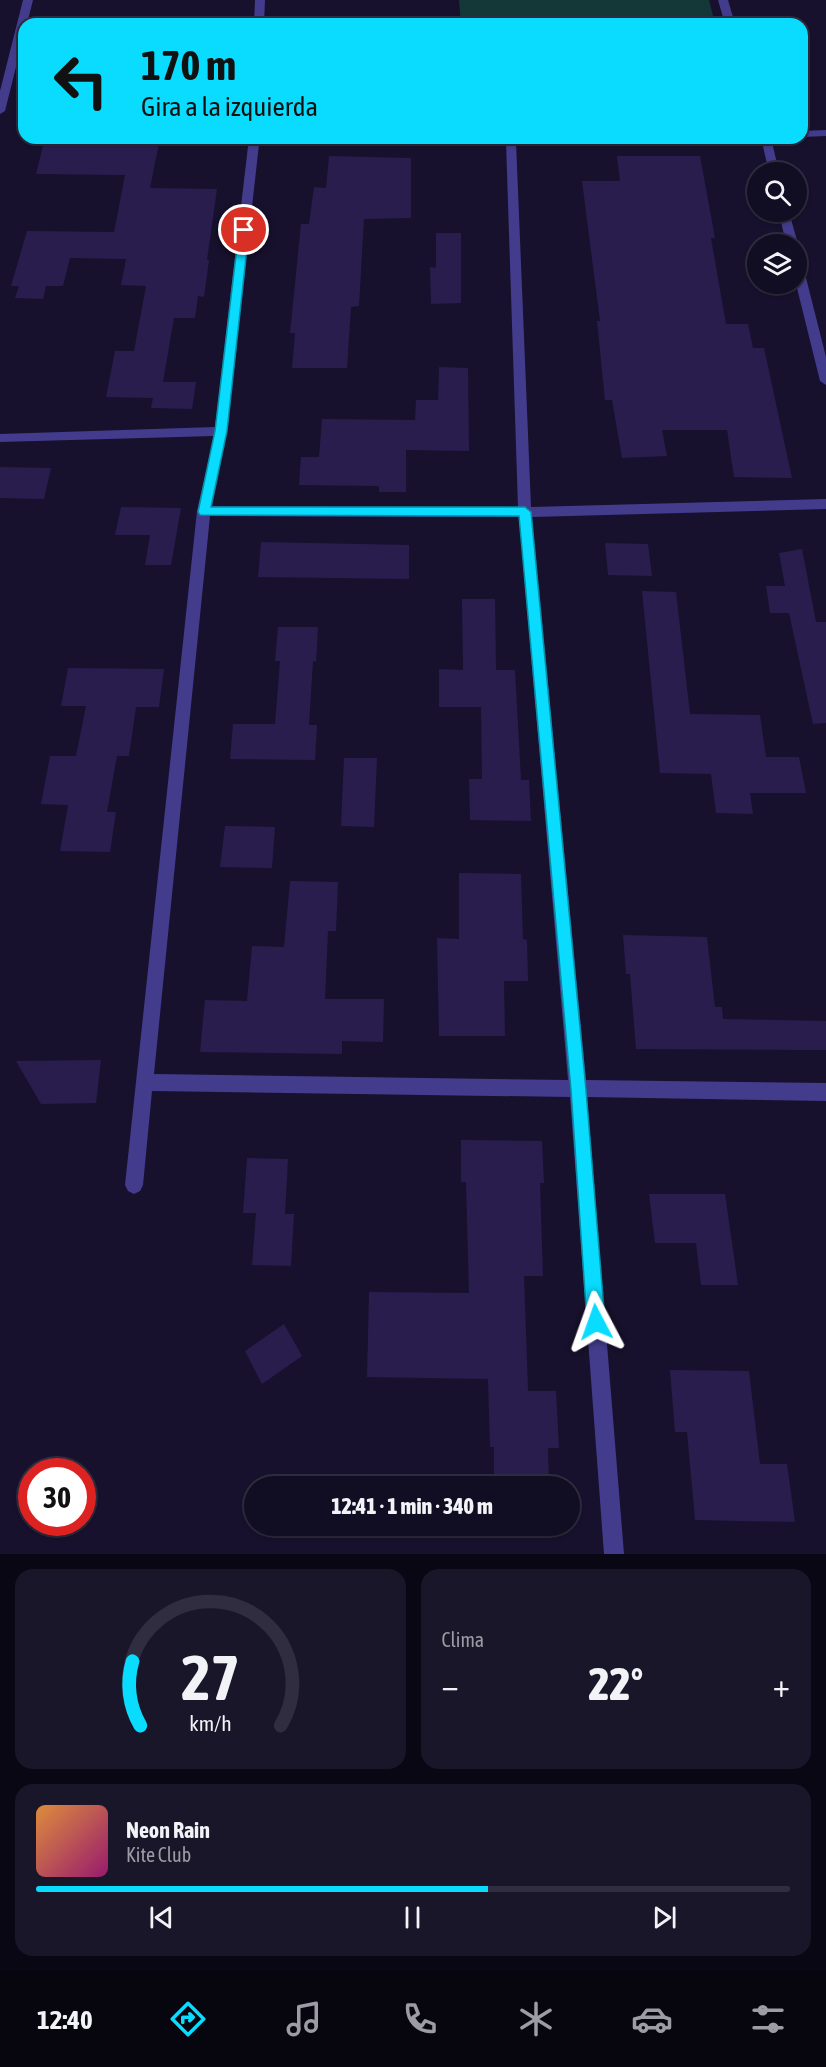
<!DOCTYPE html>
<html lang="es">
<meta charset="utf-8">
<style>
:root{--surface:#110d22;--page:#1a162a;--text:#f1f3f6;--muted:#9c9ca5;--line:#302d40;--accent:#09dcff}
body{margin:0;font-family:"Asap Condensed",sans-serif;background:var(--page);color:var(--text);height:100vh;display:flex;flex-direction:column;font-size:22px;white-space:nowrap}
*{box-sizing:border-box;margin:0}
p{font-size:20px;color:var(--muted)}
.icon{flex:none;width:33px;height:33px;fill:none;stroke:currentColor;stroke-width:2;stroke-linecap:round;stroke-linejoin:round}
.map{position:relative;height:1554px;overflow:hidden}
.side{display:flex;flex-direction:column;gap:15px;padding:15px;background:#090713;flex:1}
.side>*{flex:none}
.guide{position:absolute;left:18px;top:18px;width:790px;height:126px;border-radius:18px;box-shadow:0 2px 4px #0004,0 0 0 2px var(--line);background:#09dcff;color:#111;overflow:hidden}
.controls{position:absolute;left:747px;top:162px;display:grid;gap:12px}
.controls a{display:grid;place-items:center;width:60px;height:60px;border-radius:50%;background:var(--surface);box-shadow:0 2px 4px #0004,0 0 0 2px var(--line);font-size:30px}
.speed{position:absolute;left:18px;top:1458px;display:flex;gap:12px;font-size:30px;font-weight:700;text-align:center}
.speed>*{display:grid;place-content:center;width:78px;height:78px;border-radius:50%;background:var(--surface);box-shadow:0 2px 4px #0004,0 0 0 2px var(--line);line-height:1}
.speed .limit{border:9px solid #d22;background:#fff;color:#111}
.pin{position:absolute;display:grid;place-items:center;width:51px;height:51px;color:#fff;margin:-26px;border:3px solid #fff;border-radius:50%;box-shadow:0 2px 6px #0007}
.me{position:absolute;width:66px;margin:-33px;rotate:356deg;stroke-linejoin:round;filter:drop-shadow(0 0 4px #0008)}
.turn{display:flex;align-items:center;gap:21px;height:126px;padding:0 24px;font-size:27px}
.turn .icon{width:78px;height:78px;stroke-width:2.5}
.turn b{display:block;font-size:42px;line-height:51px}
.big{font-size:45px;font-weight:800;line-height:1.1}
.side .tile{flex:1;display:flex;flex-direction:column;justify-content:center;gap:9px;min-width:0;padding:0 21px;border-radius:18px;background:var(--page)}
.side .dial{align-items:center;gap:0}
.dial svg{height:156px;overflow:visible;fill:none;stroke:var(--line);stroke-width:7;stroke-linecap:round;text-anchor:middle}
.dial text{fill:var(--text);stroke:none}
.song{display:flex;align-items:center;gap:18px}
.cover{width:72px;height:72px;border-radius:9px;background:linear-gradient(135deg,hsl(30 70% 55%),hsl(320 70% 35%))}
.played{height:6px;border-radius:3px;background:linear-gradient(90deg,var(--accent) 60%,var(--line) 60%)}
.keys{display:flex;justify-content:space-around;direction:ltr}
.heat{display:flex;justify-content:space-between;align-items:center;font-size:33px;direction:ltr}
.side .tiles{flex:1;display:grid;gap:15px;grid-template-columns:1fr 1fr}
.tile:last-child{grid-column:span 2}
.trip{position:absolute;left:244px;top:1476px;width:336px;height:60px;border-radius:30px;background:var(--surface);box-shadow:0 2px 4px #0004,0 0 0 2px var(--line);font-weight:800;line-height:60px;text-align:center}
.tab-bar{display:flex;height:96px;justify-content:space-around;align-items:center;background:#07050e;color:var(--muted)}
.tab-bar .icon{width:42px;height:42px}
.tab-bar .selected{color:var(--accent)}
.tab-bar b{font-size:27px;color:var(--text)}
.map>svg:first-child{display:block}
</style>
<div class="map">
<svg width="826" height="1554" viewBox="0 0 826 1554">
<rect width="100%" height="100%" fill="#17112d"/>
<path fill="#143737" d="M 459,0 L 709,0 L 715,24 L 461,24 Z"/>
<path fill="#291d4e" d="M 45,138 L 160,138 L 150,188 L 217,189 L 207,260 L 209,260 L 204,297 L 198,296 L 195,318 L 174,318 L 163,382 L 196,382 L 192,409 L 151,408 L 153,398 L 106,397 L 115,351 L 134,351 L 146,286 L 121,285 L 126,259 L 70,258 L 63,286 L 46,286 L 43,299 L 15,298 L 19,286 L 11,286 L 27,231 L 114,232 L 125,175 L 36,174 Z
M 329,156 L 411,158 L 411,218 L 364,219 L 359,306 L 351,307 L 347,368 L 292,368 L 295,333 L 290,333 L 301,224 L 309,224 L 314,187 L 326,188 Z
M 617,156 L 700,156 L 715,238 L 711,238 L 726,324 L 748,324 L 753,348 L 764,348 L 792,478 L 734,477 L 727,430 L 662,430 L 667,456 L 622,458 L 612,400 L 605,400 L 597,321 L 600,321 L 582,181 L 620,181 Z
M 436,233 L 461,233 L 461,303 L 431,304 L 430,267 L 436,268 Z
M 439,367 L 468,368 L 469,451 L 406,450 L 406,492 L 379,492 L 379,486 L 299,485 L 301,457 L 319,457 L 322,419 L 415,420 L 416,400 L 438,400 Z
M 0,467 L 51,468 L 44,499 L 0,498 Z
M 121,507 L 181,508 L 171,565 L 145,565 L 150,535 L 115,535 Z
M 261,542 L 409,545 L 409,579 L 258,577 Z
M 605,543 L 648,544 L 652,576 L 608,575 Z
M 802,549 L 816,622 L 826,622 L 826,723 L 813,724 L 789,613 L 770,613 L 766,586 L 785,586 L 779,553 Z
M 642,591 L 676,592 L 690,714 L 760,715 L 766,757 L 799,757 L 806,793 L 750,793 L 753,814 L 716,813 L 711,774 L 660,773 Z
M 462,599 L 495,599 L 496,670 L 515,670 L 521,780 L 529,780 L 531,821 L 470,820 L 469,779 L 482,779 L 481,707 L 439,707 L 439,669 L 463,670 Z
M 278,627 L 318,627 L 316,662 L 313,661 L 309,725 L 317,725 L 315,760 L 230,759 L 233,724 L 275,724 L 280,661 L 275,661 Z
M 68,668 L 164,669 L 159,707 L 136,707 L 129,756 L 117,756 L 107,812 L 116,812 L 110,852 L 60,851 L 68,805 L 41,804 L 50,756 L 76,756 L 86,706 L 61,706 Z
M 344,758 L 377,758 L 374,827 L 341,826 Z
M 225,826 L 275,827 L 272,868 L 220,867 Z
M 459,873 L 521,874 L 523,939 L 527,940 L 528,981 L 504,981 L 505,1036 L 439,1036 L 437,938 L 459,939 Z
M 290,881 L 338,882 L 336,931 L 328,931 L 325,999 L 384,999 L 383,1042 L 342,1041 L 342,1054 L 200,1052 L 205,1000 L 247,1001 L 252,946 L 284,947 Z
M 623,935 L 707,937 L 715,1007 L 722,1007 L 723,1019 L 826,1021 L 826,1050 L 636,1049 L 630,974 L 626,974 Z
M 101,1060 L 96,1103 L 41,1104 L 16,1061 Z
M 461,1140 L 542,1141 L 544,1183 L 540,1183 L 543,1276 L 524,1276 L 528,1391 L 556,1391 L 559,1448 L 548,1448 L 549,1486 L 494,1486 L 494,1447 L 490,1447 L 488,1379 L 367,1377 L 369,1292 L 469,1293 L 466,1182 L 461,1182 Z
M 247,1158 L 288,1159 L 285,1214 L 294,1214 L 291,1266 L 252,1265 L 256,1213 L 243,1213 Z
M 649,1194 L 725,1194 L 738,1285 L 701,1285 L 696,1243 L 655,1243 Z
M 284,1324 L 302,1356 L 262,1384 L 245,1351 Z
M 670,1370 L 749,1371 L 760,1464 L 787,1464 L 795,1522 L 695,1520 L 687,1432 L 675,1432 Z
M 494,1526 L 551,1526 L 551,1530 L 494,1529 Z"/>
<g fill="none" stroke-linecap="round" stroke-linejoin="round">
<path fill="#433c8c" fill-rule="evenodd" d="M 23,0 L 33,0 L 27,24 L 24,24 L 24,35 L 5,111 L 0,114 L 0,91 Z
M 255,0 L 265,0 L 264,24 L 254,24 Z
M 718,0 L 728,0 L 735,24 L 725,24 Z
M 826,130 L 826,136 L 802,137 L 802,131 Z
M 249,138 L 614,138 L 609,141 L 516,142 L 531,507 L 826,499 L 826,509 L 532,517 L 586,1080 L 826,1083 L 826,1101 L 587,1097 L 624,1554 L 604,1554 L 570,1097 L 152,1091 L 143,1185 L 140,1191 L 134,1194 L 128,1191 L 125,1185 L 197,511 L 214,436 L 0,442 L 0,434 L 215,427 ZM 506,142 L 518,507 L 212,506 L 227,431 L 259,144 ZM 210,516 L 519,517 L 568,1080 L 154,1074 Z
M 761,138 L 771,138 L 779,172 L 769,172 Z
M 779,212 L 789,212 L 798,244 L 796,246 L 786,244 Z
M 796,259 L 802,262 L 826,357 L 826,385 L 820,381 L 796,284 Z"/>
</g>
<path fill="#09dcff" stroke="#068fa6" stroke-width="1.5" d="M 244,227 L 249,230 L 227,431 L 211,507 L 525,507 L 531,512 L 586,1090 L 605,1322 L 602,1328 L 596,1331 L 590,1328 L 587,1322 L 571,1090 L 519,516 L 200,515 L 198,512 L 215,431 L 239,230 Z"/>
</svg>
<div class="controls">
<a><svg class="icon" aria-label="search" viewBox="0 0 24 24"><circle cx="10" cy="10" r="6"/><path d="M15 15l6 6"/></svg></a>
<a><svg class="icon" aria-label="layers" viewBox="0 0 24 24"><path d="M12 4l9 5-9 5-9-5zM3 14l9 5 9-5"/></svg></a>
</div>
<div class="speed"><div class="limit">30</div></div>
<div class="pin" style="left:244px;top:230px;background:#d93025"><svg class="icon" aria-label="arrive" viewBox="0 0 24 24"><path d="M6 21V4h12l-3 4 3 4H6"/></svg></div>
<svg class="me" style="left:596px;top:1322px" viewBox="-20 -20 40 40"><path d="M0-17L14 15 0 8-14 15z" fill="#09dcff" stroke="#fff" stroke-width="4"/></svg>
<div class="trip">12:41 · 1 min · 340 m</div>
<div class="guide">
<div class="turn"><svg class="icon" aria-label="left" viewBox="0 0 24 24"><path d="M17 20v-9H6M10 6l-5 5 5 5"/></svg><div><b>170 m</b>Gira a la izquierda</div></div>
</div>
</div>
<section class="side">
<div class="tiles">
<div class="tile dial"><svg viewBox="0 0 100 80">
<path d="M14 69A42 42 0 1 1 86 69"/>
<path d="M14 69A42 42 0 0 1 10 36" stroke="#09dcff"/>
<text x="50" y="56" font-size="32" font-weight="700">27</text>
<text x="50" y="72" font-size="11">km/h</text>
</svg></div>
<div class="tile"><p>Clima</p>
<div class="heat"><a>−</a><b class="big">22°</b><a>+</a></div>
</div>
<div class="tile">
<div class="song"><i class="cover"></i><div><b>Neon Rain</b><p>Kite Club</p></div></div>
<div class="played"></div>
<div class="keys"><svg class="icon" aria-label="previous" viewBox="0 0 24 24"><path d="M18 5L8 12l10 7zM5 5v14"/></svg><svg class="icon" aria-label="pause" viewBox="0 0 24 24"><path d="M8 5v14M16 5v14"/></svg><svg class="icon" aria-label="next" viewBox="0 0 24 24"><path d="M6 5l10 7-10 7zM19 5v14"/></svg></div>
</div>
</div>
</section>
<nav class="tab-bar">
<b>12:40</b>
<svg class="icon selected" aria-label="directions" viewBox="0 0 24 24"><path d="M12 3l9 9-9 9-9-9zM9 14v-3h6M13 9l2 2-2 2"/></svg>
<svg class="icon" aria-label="music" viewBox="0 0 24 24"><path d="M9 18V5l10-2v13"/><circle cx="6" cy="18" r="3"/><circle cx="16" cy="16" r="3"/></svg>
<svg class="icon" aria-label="phone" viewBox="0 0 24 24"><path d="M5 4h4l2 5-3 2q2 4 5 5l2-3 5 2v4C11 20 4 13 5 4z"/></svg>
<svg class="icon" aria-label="climate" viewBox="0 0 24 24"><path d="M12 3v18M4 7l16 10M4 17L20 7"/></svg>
<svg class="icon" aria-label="car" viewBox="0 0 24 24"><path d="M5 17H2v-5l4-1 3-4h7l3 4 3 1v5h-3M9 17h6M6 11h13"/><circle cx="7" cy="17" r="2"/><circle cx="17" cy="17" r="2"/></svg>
<svg class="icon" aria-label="filters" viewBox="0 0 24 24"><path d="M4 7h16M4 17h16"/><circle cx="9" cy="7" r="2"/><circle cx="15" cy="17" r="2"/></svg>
</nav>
